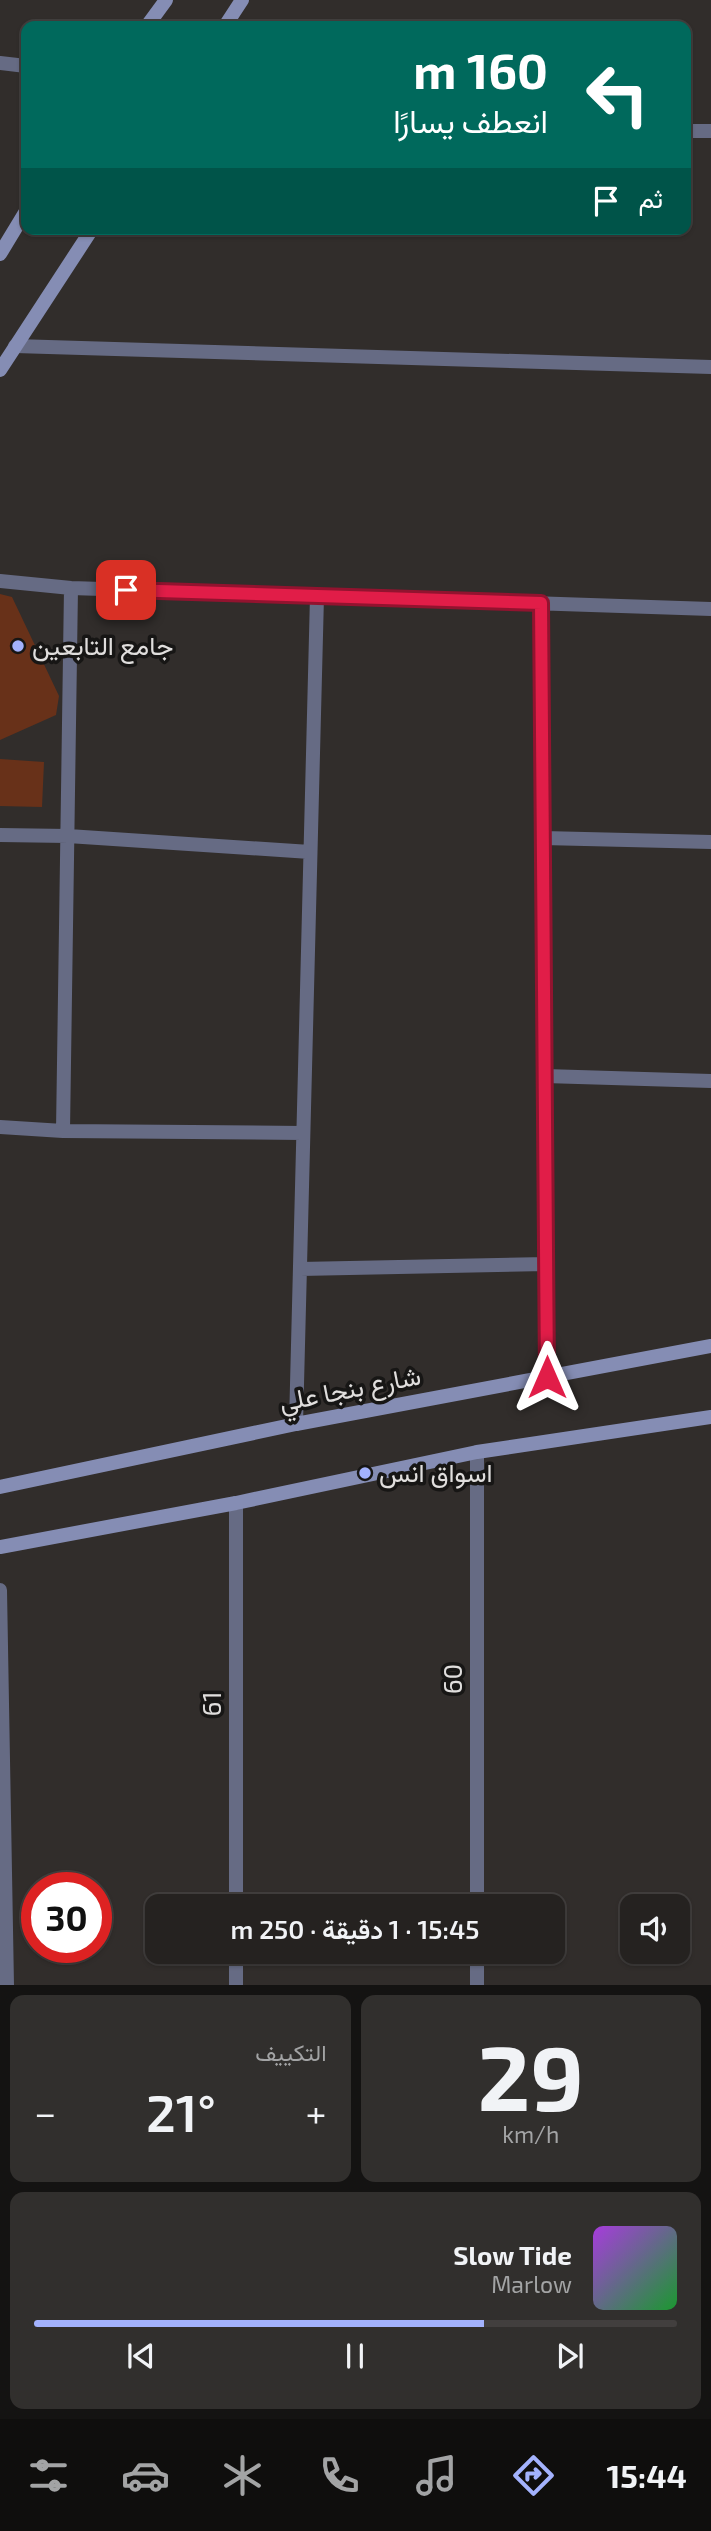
<!DOCTYPE html>
<html lang="ar">
<meta charset="utf-8">
<style>
:root{--surface:#252220;--page:#312f2d;--text:#f1f3f6;--muted:#a3a4a5;--line:#423f3e;--accent:#a3b2fd}
body{margin:0;font-family:"Exo 2",Vazirmatn,sans-serif;background:var(--page);color:var(--text);direction:rtl;height:100vh;display:flex;flex-direction:column;font-size:26px;white-space:nowrap}
*{box-sizing:border-box;margin:0}
p{font-size:23px;color:var(--muted)}
.icon{flex:none;width:38px;height:38px;fill:none;stroke:currentColor;stroke-width:2;stroke-linecap:round;stroke-linejoin:round}
.map{position:relative;height:1985px;overflow:hidden;direction:ltr}
.panel{display:flex;flex-direction:column;gap:10px;padding:10px;background:#141312;flex:1}
.panel>*{flex:none}
.hud{position:absolute;left:21px;top:21px;width:670px;height:214px;border-radius:14px;box-shadow:0 2px 5px #0004,0 0 0 2px var(--line);direction:rtl;background:#00695c;color:#fff;overflow:hidden}
.controls{position:absolute;left:620px;top:1894px;display:grid;gap:14px}
.controls a{display:grid;place-items:center;width:70px;height:70px;border-radius:14px;background:var(--surface);box-shadow:0 2px 5px #0004,0 0 0 2px var(--line);font-size:35px}
.speed{position:absolute;left:21px;top:1872px;display:flex;gap:14px;font-size:35px;font-weight:700;text-align:center}
.speed>*{display:grid;place-content:center;width:91px;height:91px;border-radius:50%;background:var(--surface);box-shadow:0 2px 5px #0004,0 0 0 2px var(--line);line-height:1}
.speed .limit{border:10px solid #d22;background:#fff;color:#111}
.pin{position:absolute;display:grid;place-items:center;width:60px;height:60px;color:#fff;margin:-30px;border-radius:14px;box-shadow:0 4px 10px #0006}
.me{position:absolute;width:77px;margin:-38px;rotate:0deg;stroke-linejoin:round;filter:drop-shadow(0 0 5px #0008)}
.turn{display:flex;align-items:center;gap:24px;height:147px;padding:0 28px;font-size:32px}
.turn .icon{width:91px;height:91px;stroke-width:2.5}
.turn b{display:block;font-size:49px;line-height:60px}
.then{display:flex;align-items:center;height:66px;padding:0 28px;background:#0003;gap:14px;font-size:26px}
.big{font-size:52px;font-weight:600;line-height:1.1}
.panel .widget{flex:1;display:flex;flex-direction:column;justify-content:center;gap:10px;min-width:0;padding:0 24px;border-radius:14px;background:var(--page)}
.panel .dial{align-items:center;gap:0}
.dial b{font-size:91px;line-height:1}
.song{display:flex;align-items:center;gap:21px}
.cover{width:84px;height:84px;border-radius:10px;background:linear-gradient(135deg,hsl(280 70% 55%),hsl(130 70% 35%))}
.played{height:7px;border-radius:4px;background:linear-gradient(90deg,var(--accent) 70%,var(--line) 70%)}
.keys{display:flex;justify-content:space-around;direction:ltr}
.heat{display:flex;justify-content:space-between;align-items:center;font-size:38px;direction:ltr}
.panel .tiles{flex:1;display:grid;gap:10px;grid-template-columns:1fr 1fr}
.widget:last-child{grid-column:span 2}
.trip{position:absolute;left:145px;top:1894px;width:420px;height:70px;border-radius:14px;background:var(--surface);box-shadow:0 2px 5px #0004,0 0 0 2px var(--line);font-weight:600;line-height:70px;text-align:center;direction:rtl}
.dock{display:flex;height:112px;justify-content:space-around;align-items:center;background:#0f0e0d;color:var(--muted)}
.dock .icon{width:49px;height:49px}
.dock .selected{color:var(--accent)}
.dock b{font-size:32px;color:var(--text)}
.map>svg:first-child{display:block}
</style>
<div class="map">
<svg width="711" height="1985" viewBox="0 0 711 1985">
<rect width="100%" height="100%" fill="#312d2b"/>
<path fill="#683119" d="M 0,594 L 12,597 L 59,696 L 56,715 L 0,740 Z
M 0,759 L 44,762 L 42,807 L 0,806 Z"/>
<g fill="none" stroke-linecap="round" stroke-linejoin="round">
<path stroke="#666b84" stroke-width="14" d="M 0,63 L 26,66
M 686,131 L 711,131
M 15,346 L 711,367
M 0,581 L 71,588 L 711,609
M 541,603 L 547,1377
M 0,835 L 68,836 L 310,852
M 543,838 L 711,842
M 545,1076 L 711,1081
M 0,1127 L 63,1131 L 303,1133
M 63,1131 L 71,588
M 300,1269 L 546,1264
M 296,1424 L 317,596
M 0,1590 L 7,1985
M 236,1906 L 236,1503
M 477,1906 L 477,1452
M 236,1985 L 236,1951
M 477,1985 L 477,1951"/>
<path stroke="#858db4" stroke-width="14" d="M 147,26 L 166,0
M 225,26 L 242,0
M 0,254 L 26,211
M 0,370 L 92,229
M 0,1487 L 296,1424 L 711,1346
M 0,1547 L 236,1503 L 477,1452 L 711,1417"/>
</g>
<g fill="none" stroke-linecap="round" stroke-linejoin="round">
<defs>
<path id="route" d="M 126,590 L 541,603 L 547,1377"/>
</defs>
<use href="#route" stroke="#92132f" stroke-width="18"/>
<use href="#route" stroke="#e11d48" stroke-width="12"/>
</g>
<g fill="#a3b2fd" stroke="#171615" stroke-width="2.5">
<circle cx="18" cy="646" r="7"/>
<circle cx="365" cy="1473" r="7"/>
</g>
<g text-anchor="middle" stroke-width="7" stroke-linejoin="round" paint-order="stroke">
<g font-size="26" fill="#e0dedd" stroke="#171615" text-anchor="start">
<text x="32" y="655">جامع التابعين</text>
<text x="379" y="1482">اسواق انس</text>
</g>
<g font-size="26" fill="#e0dedd" stroke="#171615">
<text transform="translate(350 1389) rotate(-11)" y="9">شارع بنجا علي</text>
<text transform="translate(453 1679) rotate(-90)" y="9">60</text>
<text transform="translate(212 1704) rotate(-90)" y="9">61</text>
</g>
</g>
</svg>
<div class="controls">
<a><svg class="icon" aria-label="sound" viewBox="0 0 24 24"><path d="M4 9h4l5-4v14l-5-4H4zM17 9q2 3 0 6"/></svg></a>
</div>
<div class="speed"><div class="limit">30</div></div>
<div class="pin" style="left:126px;top:590px;background:#d93025"><svg class="icon" aria-label="arrive" viewBox="0 0 24 24"><path d="M6 21V4h12l-3 4 3 4H6"/></svg></div>
<svg class="me" style="left:547px;top:1377px" viewBox="-20 -20 40 40"><path d="M0-17L14 15 0 8-14 15z" fill="#e11d48" stroke="#fff" stroke-width="4"/></svg>
<div class="trip">15:45 · 1 دقيقة · 250 m</div>
<div class="hud">
<div class="turn"><svg class="icon" aria-label="left" viewBox="0 0 24 24"><path d="M17 20v-9H6M10 6l-5 5 5 5"/></svg><div><b>160 m</b>انعطف يسارًا</div></div>
<div class="then">ثم<svg class="icon" aria-label="arrive" viewBox="0 0 24 24"><path d="M6 21V4h12l-3 4 3 4H6"/></svg></div>
</div>
</div>
<section class="panel">
<div class="tiles">
<div class="widget dial"><b>29</b><p>km/h</p></div>
<div class="widget"><p>التكييف</p>
<div class="heat"><a>−</a><b class="big">21°</b><a>+</a></div>
</div>
<div class="widget">
<div class="song"><i class="cover"></i><div><b>Slow Tide</b><p>Marlow</p></div></div>
<div class="played"></div>
<div class="keys"><svg class="icon" aria-label="previous" viewBox="0 0 24 24"><path d="M18 5L8 12l10 7zM5 5v14"/></svg><svg class="icon" aria-label="pause" viewBox="0 0 24 24"><path d="M8 5v14M16 5v14"/></svg><svg class="icon" aria-label="next" viewBox="0 0 24 24"><path d="M6 5l10 7-10 7zM19 5v14"/></svg></div>
</div>
</div>
</section>
<nav class="dock">
<b>15:44</b>
<svg class="icon selected" aria-label="directions" viewBox="0 0 24 24"><path d="M12 3l9 9-9 9-9-9zM9 14v-3h6M13 9l2 2-2 2"/></svg>
<svg class="icon" aria-label="music" viewBox="0 0 24 24"><path d="M9 18V5l10-2v13"/><circle cx="6" cy="18" r="3"/><circle cx="16" cy="16" r="3"/></svg>
<svg class="icon" aria-label="phone" viewBox="0 0 24 24"><path d="M5 4h4l2 5-3 2q2 4 5 5l2-3 5 2v4C11 20 4 13 5 4z"/></svg>
<svg class="icon" aria-label="climate" viewBox="0 0 24 24"><path d="M12 3v18M4 7l16 10M4 17L20 7"/></svg>
<svg class="icon" aria-label="car" viewBox="0 0 24 24"><path d="M5 17H2v-5l4-1 3-4h7l3 4 3 1v5h-3M9 17h6M6 11h13"/><circle cx="7" cy="17" r="2"/><circle cx="17" cy="17" r="2"/></svg>
<svg class="icon" aria-label="filters" viewBox="0 0 24 24"><path d="M4 7h16M4 17h16"/><circle cx="9" cy="7" r="2"/><circle cx="15" cy="17" r="2"/></svg>
</nav>
